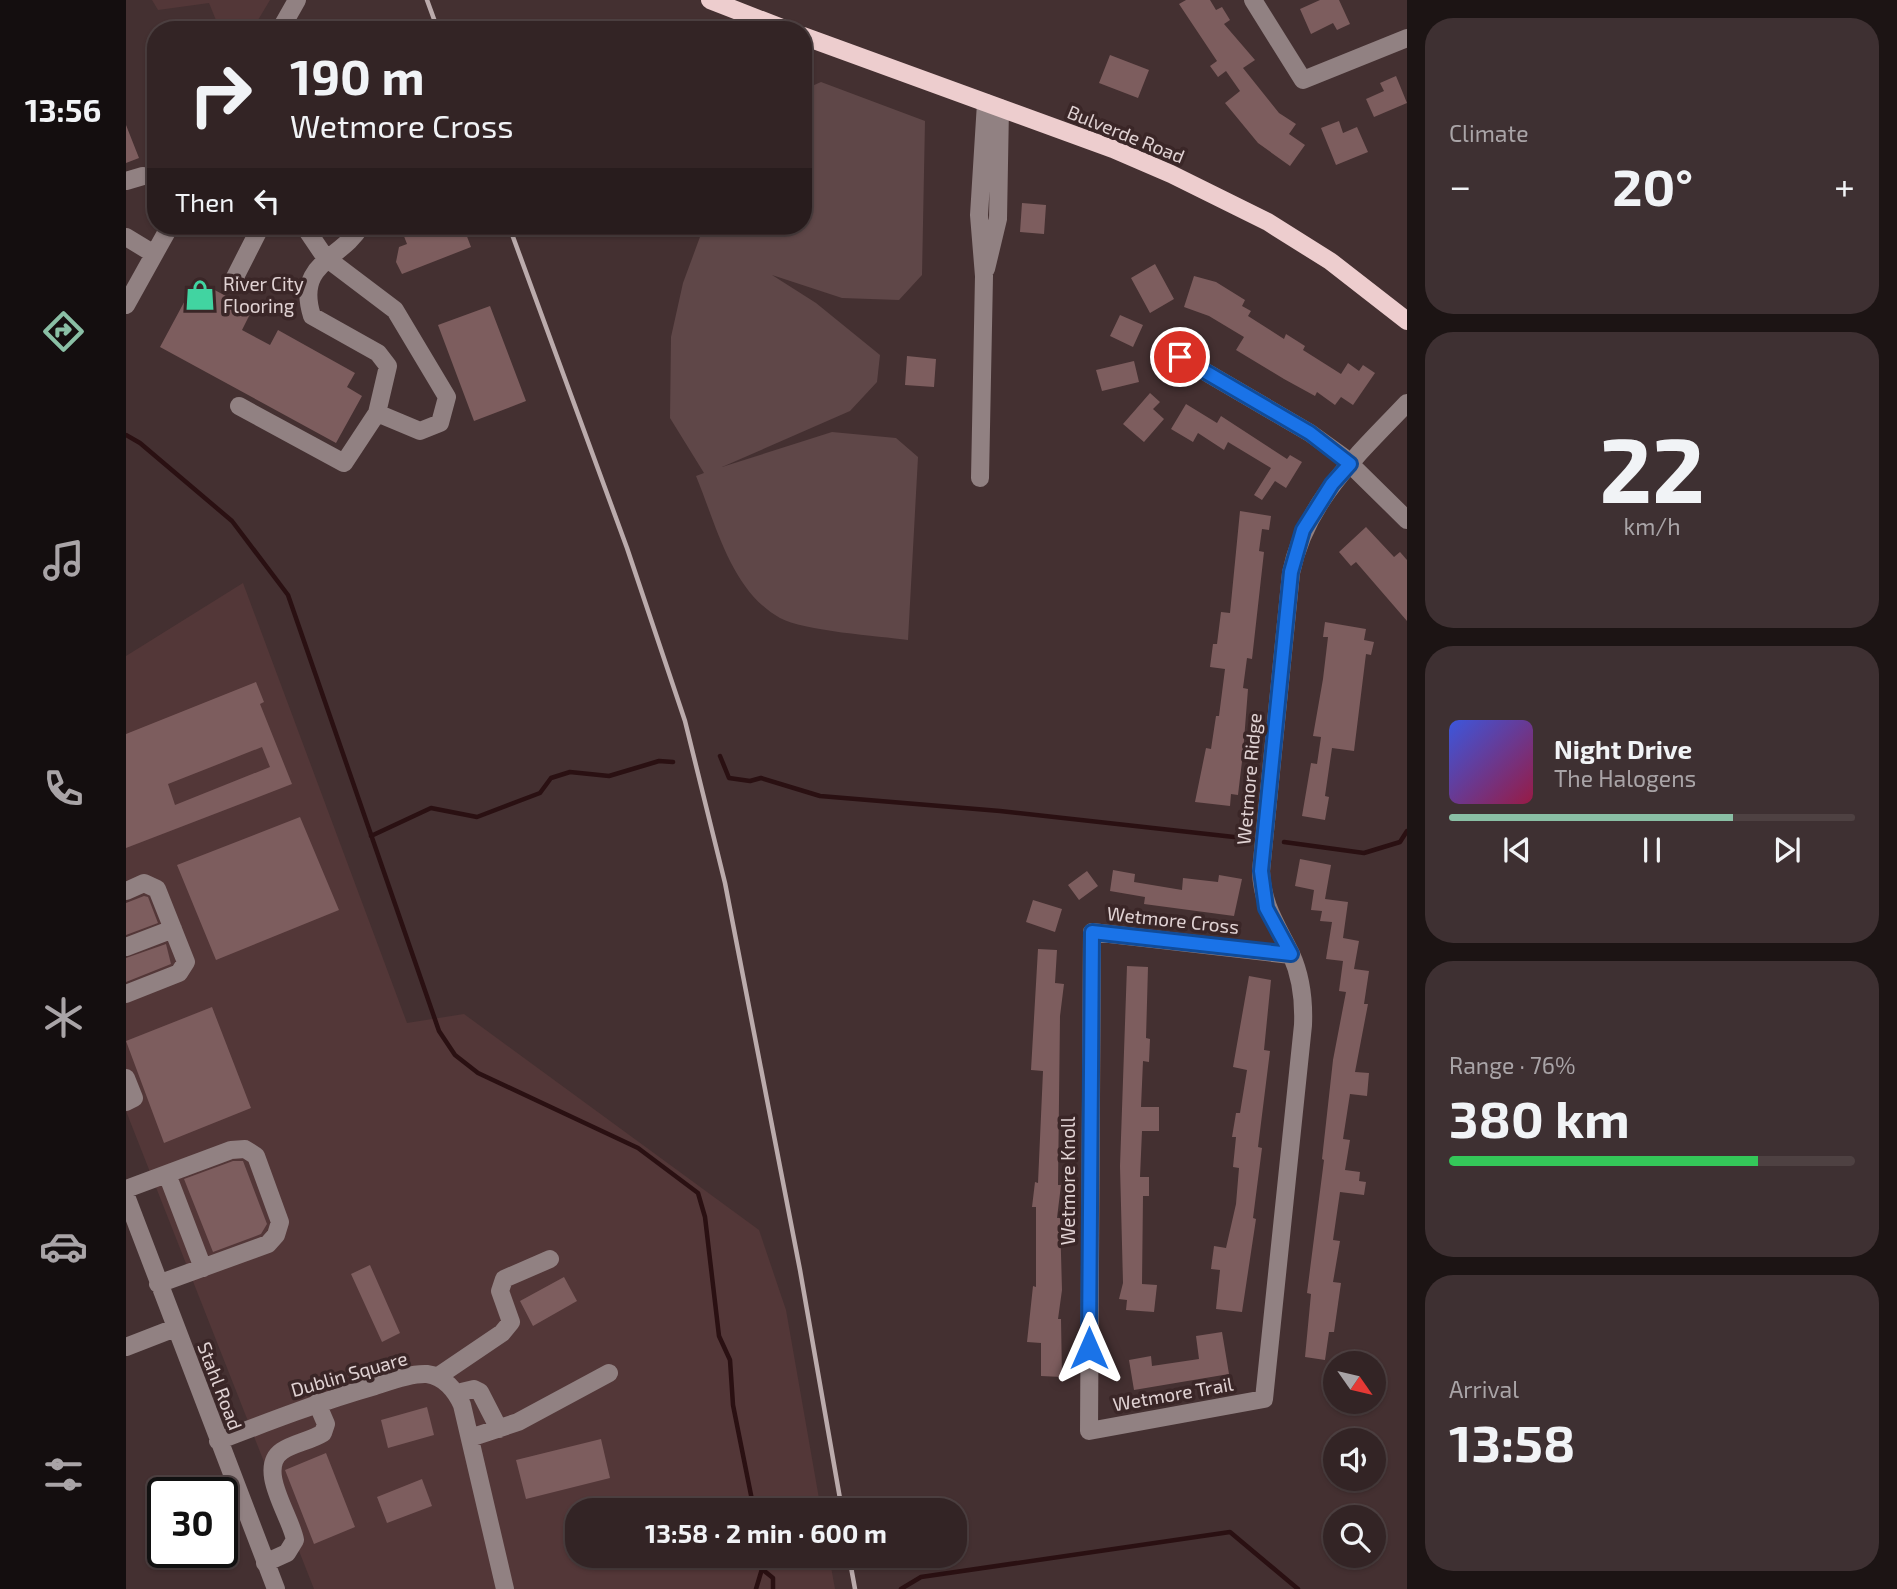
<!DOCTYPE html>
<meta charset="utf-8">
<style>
:root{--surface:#332425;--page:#3e3032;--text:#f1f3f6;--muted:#a9a4a7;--line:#4e4142;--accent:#8abfa5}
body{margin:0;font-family:"Exo 2",sans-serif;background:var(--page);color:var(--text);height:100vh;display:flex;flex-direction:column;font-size:26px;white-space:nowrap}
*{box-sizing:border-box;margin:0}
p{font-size:23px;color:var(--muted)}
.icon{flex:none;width:38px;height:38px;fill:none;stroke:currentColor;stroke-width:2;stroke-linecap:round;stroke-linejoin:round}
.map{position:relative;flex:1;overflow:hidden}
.sheet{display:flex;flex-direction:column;gap:18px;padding:18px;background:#1c1414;width:490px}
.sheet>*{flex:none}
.hud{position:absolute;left:21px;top:21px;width:665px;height:214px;border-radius:28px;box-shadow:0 2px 5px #0004,0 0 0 2px var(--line);background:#332425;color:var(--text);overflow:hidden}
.needle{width:46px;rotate:124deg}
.controls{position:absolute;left:1197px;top:1351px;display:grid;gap:14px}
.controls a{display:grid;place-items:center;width:63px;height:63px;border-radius:50%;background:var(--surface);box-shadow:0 2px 5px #0004,0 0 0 2px var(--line);font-size:35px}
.speed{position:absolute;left:21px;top:1477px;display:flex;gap:14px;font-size:35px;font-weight:700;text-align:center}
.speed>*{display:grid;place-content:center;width:91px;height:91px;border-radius:50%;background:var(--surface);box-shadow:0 2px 5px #0004,0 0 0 2px var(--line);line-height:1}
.speed .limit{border:4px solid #111;border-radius:10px;background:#fff;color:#111}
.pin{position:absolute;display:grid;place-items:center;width:60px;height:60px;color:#fff;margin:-30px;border:4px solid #fff;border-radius:50%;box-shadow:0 2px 7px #0007}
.me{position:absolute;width:77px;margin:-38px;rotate:0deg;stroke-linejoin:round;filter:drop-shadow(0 0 5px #0008)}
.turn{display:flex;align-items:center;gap:24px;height:147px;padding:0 28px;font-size:32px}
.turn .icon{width:91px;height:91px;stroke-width:2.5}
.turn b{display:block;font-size:49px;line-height:60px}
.then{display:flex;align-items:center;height:66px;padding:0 28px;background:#0003;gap:14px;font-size:26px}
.big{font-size:52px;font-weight:700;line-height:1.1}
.sheet .card{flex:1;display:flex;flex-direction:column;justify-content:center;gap:10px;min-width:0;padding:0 24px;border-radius:28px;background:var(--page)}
.sheet .dial{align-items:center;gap:0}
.dial b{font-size:91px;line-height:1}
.song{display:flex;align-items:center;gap:21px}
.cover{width:84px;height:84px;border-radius:10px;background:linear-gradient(135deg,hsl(230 70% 55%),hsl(340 70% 35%))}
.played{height:7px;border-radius:4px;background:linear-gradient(90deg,var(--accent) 70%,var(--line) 70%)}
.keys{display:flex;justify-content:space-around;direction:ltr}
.heat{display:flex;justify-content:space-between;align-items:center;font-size:38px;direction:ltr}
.charge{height:10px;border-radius:5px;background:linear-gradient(90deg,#34c759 76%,var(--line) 0)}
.trip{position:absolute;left:439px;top:1498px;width:402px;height:70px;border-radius:28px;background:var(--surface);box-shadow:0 2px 5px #0004,0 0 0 2px var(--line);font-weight:700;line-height:70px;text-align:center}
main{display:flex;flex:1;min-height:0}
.tab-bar{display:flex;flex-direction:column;width:126px;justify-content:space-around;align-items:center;background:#140e0f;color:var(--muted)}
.tab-bar .icon{width:49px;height:49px}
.tab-bar .active{color:var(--accent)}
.tab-bar b{font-size:32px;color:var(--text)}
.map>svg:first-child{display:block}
</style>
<main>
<nav class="tab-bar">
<b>13:56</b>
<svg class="icon active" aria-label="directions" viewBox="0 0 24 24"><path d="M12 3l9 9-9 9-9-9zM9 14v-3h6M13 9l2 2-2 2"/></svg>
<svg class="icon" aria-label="music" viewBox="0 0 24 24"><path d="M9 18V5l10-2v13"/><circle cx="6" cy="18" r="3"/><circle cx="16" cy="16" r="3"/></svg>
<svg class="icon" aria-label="phone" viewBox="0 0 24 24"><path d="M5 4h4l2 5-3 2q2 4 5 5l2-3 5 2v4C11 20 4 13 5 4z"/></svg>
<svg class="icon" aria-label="climate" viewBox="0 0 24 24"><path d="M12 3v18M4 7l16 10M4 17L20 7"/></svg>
<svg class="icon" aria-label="car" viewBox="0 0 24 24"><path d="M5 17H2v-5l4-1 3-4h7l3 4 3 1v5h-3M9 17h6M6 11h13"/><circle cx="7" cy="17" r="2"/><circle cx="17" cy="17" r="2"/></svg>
<svg class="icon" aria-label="filters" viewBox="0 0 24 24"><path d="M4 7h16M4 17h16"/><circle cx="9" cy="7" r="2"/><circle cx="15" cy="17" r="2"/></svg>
</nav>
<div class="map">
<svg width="1281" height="1589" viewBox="0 0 1281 1589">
<rect width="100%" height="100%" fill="#443031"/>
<path fill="#533738" d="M 26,0 L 144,0 L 126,30 L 94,30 L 83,3 L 32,10 Z
M 117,583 L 281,1023 L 338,1014 L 633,1230 L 660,1310 L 695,1510 L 452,1510 L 452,1556 L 703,1556 L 709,1589 L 188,1589 L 0,1111 L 0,656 Z"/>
<path fill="#5f4748" d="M 695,82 L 799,121 L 796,275 L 773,300 L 716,298 L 646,275 L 690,303 L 754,355 L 751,382 L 724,411 L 596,467 L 706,432 L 770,438 L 792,457 L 782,640 C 753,636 677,631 654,618 C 605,591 590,524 570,476 L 578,473 L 544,418 L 545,337 L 557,283 L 578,226 L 677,226 L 677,90 Z"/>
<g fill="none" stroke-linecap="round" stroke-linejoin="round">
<path stroke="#2a1012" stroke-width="4.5" d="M 0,435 L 14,443 L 106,521 L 162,595 L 313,1031 L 329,1055 L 352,1073 L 512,1148 L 572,1193 L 579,1217 L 593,1336 L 604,1360 L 607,1405 L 628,1510
M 594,756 L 603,778 L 624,781 L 635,778 L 694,796 L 874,811 L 1126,839
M 245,836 L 305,808 L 351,817 L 414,793 L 425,778 L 444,772 L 483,776 L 533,761 L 547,762
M 1158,842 L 1238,853 L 1274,842 L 1281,831
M 636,1569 L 647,1578 L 647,1589
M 630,1589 L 636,1569 L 635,1556
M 775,1589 L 795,1577 L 1104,1532 L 1172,1589"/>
</g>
<path fill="#7d5d5e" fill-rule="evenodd" d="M 1060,0 L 1084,0 L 1090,10 L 1096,7 L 1104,20 L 1098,24 L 1129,60 L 1117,68 L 1153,113 L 1170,124 L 1163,134 L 1179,145 L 1164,166 L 1132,143 L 1099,103 L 1114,91 L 1100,71 L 1092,77 L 1084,66 L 1091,61 L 1053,4 Z
M 1194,0 L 1213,0 L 1224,24 L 1211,30 L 1207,23 L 1185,34 L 1174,9 Z
M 984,55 L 1023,70 L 1012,98 L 973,83 Z
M 1270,76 L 1281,103 L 1248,117 L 1240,99 L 1258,91 L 1254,83 Z
M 1213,121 L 1217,133 L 1231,127 L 1242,152 L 1210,165 L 1195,128 Z
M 0,125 L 13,158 L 0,163 Z
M 896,203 L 920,205 L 918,234 L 894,232 Z
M 274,226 L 337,226 L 345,247 L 276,274 L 270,262 L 273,247 L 281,244 Z
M 1029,264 L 1048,299 L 1024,313 L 1005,278 Z
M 1068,276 L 1090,282 L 1119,300 L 1116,306 L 1125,311 L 1122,316 L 1158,339 L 1160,334 L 1179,346 L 1177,350 L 1215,374 L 1222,363 L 1233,371 L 1237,365 L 1249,373 L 1227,405 L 1215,397 L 1209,405 L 1191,392 L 1189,396 L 1158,379 L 1110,350 L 1118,337 L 1083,316 L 1058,307 Z
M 70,280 L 126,310 L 116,330 L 144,345 L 152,330 L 229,373 L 221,387 L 236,396 L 210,443 L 34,347 Z
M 364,306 L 400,401 L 348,421 L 312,325 Z
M 994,315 L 1017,325 L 1007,347 L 984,336 Z
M 781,356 L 810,359 L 808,387 L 779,385 Z
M 1008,361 L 1013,382 L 976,391 L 970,370 Z
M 1024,393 L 1034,402 L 1027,409 L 1038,419 L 1018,442 L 997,424 Z
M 1060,404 L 1091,423 L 1095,416 L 1161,459 L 1164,455 L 1176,462 L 1160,488 L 1149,481 L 1136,500 L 1128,495 L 1145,468 L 1102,442 L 1098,450 L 1072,433 L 1067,442 L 1045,429 Z
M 1114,511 L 1145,516 L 1143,530 L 1136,529 L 1133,551 L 1138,552 L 1126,659 L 1121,658 L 1117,688 L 1122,689 L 1117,753 L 1112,795 L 1105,794 L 1104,806 L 1069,802 L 1080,748 L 1085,749 L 1090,716 L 1093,716 L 1099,669 L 1084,667 L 1087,644 L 1091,644 L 1095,612 L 1104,613 Z
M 1240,527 L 1268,557 L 1274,552 L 1281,560 L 1281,621 L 1230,562 L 1225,566 L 1213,552 Z
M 1199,622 L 1240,629 L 1238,640 L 1248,642 L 1245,655 L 1240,654 L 1228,751 L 1206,748 L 1199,796 L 1203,797 L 1199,820 L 1176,816 L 1185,763 L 1191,764 L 1195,737 L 1187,736 L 1197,679 L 1202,637 L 1197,637 Z
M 130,682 L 138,702 L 134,704 L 166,784 L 0,848 L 0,734 ZM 136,747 L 144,767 L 49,805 L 42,784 Z
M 174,817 L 213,910 L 90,960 L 51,865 Z
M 1174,859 L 1205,865 L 1199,899 L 1222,902 L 1217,938 L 1233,941 L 1228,969 L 1243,971 L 1238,1004 L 1242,1004 L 1229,1072 L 1243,1073 L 1241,1096 L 1224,1094 L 1217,1139 L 1224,1140 L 1219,1170 L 1234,1172 L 1233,1181 L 1240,1182 L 1238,1195 L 1214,1192 L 1207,1240 L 1214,1241 L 1207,1282 L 1215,1283 L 1208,1332 L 1203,1332 L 1199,1360 L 1179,1357 L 1185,1294 L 1181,1293 L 1198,1160 L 1196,1159 L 1207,1060 L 1220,992 L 1213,991 L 1217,961 L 1200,959 L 1206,922 L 1194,921 L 1196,911 L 1185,910 L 1188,890 L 1169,886 Z
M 987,870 L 1009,874 L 1008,882 L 1056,890 L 1057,878 L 1092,882 L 1093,875 L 1116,879 L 1108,916 L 1018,904 L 1019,897 L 984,891 Z
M 961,871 L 972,886 L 953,900 L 942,885 Z
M 18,896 L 22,897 L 32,923 L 0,935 L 0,903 Z
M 907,900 L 936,909 L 929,932 L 900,922 Z
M 40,944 L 45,964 L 0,982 L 0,958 Z
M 912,949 L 931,950 L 929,983 L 938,984 L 934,1016 L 932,1185 L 935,1185 L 931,1218 L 934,1218 L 936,1290 L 932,1319 L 935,1319 L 936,1377 L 915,1376 L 915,1343 L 901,1342 L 907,1286 L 910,1287 L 910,1207 L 906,1207 L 909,1182 L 912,1183 L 917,1071 L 905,1070 Z
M 1001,966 L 1022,967 L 1020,1038 L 1024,1039 L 1023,1062 L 1017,1061 L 1015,1107 L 1033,1107 L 1033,1131 L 1016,1131 L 1014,1177 L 1023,1177 L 1023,1196 L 1017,1196 L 1016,1284 L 1031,1285 L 1028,1312 L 1000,1310 L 1001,1300 L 993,1299 L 997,1283 L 994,1166 Z
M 1123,976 L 1145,980 L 1138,1050 L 1144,1051 L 1132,1147 L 1136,1148 L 1127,1218 L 1130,1219 L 1116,1312 L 1090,1309 L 1094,1270 L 1085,1269 L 1088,1246 L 1100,1248 L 1110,1204 L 1113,1168 L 1107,1167 L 1110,1137 L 1106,1137 L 1110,1113 L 1114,1113 L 1121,1070 L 1107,1067 Z
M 86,1007 L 125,1108 L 38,1143 L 0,1041 Z
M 107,1161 L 117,1161 L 141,1224 L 135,1234 L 87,1252 L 58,1179 Z
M 244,1265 L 274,1333 L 256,1342 L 225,1274 Z
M 438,1277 L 451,1301 L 407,1326 L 394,1301 Z
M 1096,1332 L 1103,1374 L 1008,1390 L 1003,1360 L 1025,1356 L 1026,1366 L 1073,1359 L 1070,1336 Z
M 301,1407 L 308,1435 L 262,1448 L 255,1420 Z
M 475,1439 L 484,1478 L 400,1499 L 390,1460 Z
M 200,1453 L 229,1527 L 188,1544 L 159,1470 Z
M 296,1479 L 306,1506 L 261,1523 L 251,1497 Z"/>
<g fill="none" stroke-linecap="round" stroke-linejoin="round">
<path stroke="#918182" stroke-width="18" d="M 1127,0 L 1177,80 L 1281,38
M 154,30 L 171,0
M 0,181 L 17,176
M 178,226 L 199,257 L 269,310 L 321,397 L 314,423 L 294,431 L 251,413 L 262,366 L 252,353 L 186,316 C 169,262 215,260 235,226
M 0,237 L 28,254
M 860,269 L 872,219 L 874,108
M 107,281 L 135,226
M 0,305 L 44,226
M 1054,357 L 1184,433 L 1216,456 L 1281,520
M 113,406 L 218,463 L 251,413
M 854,478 L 858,276 L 853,215 L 860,103
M 0,891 L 18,883 L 31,889 L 60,962 L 53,973 L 0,994
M 0,947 L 47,929
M 1165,955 L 966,932 L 963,1431 L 1138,1399 L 1177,1025 C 1178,1001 1175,976 1165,954 C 1151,925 1136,905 1135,871 L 1165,573 C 1180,500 1232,455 1281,403
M 0,1078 L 8,1098 L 0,1102
M 41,1174 L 77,1268
M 0,1189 L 105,1150 L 119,1149 L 130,1156 L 154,1222 L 150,1235 L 142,1244 L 32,1284
M 0,1196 L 150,1589
M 0,1347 L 49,1328
M 311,1377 L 376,1333 L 385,1322 L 374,1291 L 378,1279 L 424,1259
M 331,1393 L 348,1389 L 354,1392 L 373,1429
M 344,1438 L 392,1422 L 483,1373
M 92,1441 C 144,1421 196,1401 249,1386 C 264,1381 285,1373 301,1374 C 318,1376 330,1391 336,1405 L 379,1589
M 139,1563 L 161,1553 L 169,1540 C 165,1516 130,1469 156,1451 C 168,1443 184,1441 197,1433 L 200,1424 L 191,1403"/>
<path stroke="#edcdce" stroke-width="18" d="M 584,0 L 661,30
M 677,36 L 987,149 L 1045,174 L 1142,222 L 1204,261 L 1281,321"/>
<path stroke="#bbabac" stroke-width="4.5" d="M 301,0 L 312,30
M 383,226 L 501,548 L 559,721 L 599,883 L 674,1270 L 716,1510
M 723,1556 L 729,1589"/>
</g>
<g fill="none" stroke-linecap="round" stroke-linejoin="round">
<defs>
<path id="route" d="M 963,1348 L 966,932 L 1165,954 L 1140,908 L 1135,871 L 1165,572 L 1177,530 L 1206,484 L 1224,464 L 1184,433 L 1054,357"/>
</defs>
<use href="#route" stroke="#114b97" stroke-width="18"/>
<use href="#route" stroke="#1a73e8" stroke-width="12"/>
</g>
<defs>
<symbol id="shop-bare" viewBox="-9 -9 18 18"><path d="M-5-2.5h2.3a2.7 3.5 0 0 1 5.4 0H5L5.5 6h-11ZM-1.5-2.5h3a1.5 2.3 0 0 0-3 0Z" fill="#41d4a1" stroke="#3a2627" stroke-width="2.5" paint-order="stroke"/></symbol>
</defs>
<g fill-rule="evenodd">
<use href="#shop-bare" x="52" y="273" width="44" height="44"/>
</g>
<g text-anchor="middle" stroke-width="7" stroke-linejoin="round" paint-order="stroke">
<g font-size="19" fill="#e0d2d3" stroke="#3a2627">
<text transform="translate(1000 134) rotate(22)" y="7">Bulverde Road</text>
<text transform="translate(1123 779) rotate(-85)" y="7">Wetmore Ridge</text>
<text transform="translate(1047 920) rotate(6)" y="7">Wetmore Cross</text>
<text transform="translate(942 1181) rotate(-90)" y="7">Wetmore Knoll</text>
<text transform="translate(223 1374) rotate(-16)" y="7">Dublin Square</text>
<text transform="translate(94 1386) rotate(69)" y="7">Stahl Road</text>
<text transform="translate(1047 1394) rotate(-10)" y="7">Wetmore Trail</text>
</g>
<g font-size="19" fill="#e0d2d3" stroke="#3a2627" text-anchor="start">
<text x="97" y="291">River City<tspan x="97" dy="22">Flooring</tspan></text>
</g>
</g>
</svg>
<div class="controls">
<a><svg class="needle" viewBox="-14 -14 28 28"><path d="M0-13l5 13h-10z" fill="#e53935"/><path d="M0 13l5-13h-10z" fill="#a9a4a7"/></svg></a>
<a><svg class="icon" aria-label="sound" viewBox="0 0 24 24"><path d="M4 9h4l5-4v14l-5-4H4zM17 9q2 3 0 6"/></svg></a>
<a><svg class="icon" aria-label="search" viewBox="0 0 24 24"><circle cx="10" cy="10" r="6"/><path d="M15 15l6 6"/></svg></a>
</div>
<div class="speed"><div class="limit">30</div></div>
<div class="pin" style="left:1054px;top:357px;background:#d93025"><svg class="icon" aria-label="arrive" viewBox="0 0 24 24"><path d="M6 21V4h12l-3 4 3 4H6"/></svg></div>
<svg class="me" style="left:963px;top:1348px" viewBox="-20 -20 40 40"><path d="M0-17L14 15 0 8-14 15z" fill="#1a73e8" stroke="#fff" stroke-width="4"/></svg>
<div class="trip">13:58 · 2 min · 600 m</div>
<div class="hud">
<div class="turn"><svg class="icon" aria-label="right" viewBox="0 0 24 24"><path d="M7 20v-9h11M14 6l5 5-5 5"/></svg><div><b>190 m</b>Wetmore Cross</div></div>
<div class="then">Then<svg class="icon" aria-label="left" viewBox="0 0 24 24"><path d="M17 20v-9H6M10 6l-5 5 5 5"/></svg></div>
</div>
</div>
<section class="sheet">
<div class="card"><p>Climate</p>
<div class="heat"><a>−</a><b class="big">20°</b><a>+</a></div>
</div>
<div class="card dial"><b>22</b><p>km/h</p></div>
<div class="card">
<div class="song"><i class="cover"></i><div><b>Night Drive</b><p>The Halogens</p></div></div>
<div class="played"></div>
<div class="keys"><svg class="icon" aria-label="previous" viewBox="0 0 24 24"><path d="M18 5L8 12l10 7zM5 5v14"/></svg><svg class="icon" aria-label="pause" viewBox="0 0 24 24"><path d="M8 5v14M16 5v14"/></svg><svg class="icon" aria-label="next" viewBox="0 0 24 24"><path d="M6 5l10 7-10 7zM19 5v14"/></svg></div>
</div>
<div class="card"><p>Range · 76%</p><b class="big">380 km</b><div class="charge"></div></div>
<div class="card"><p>Arrival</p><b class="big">13:58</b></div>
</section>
</main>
